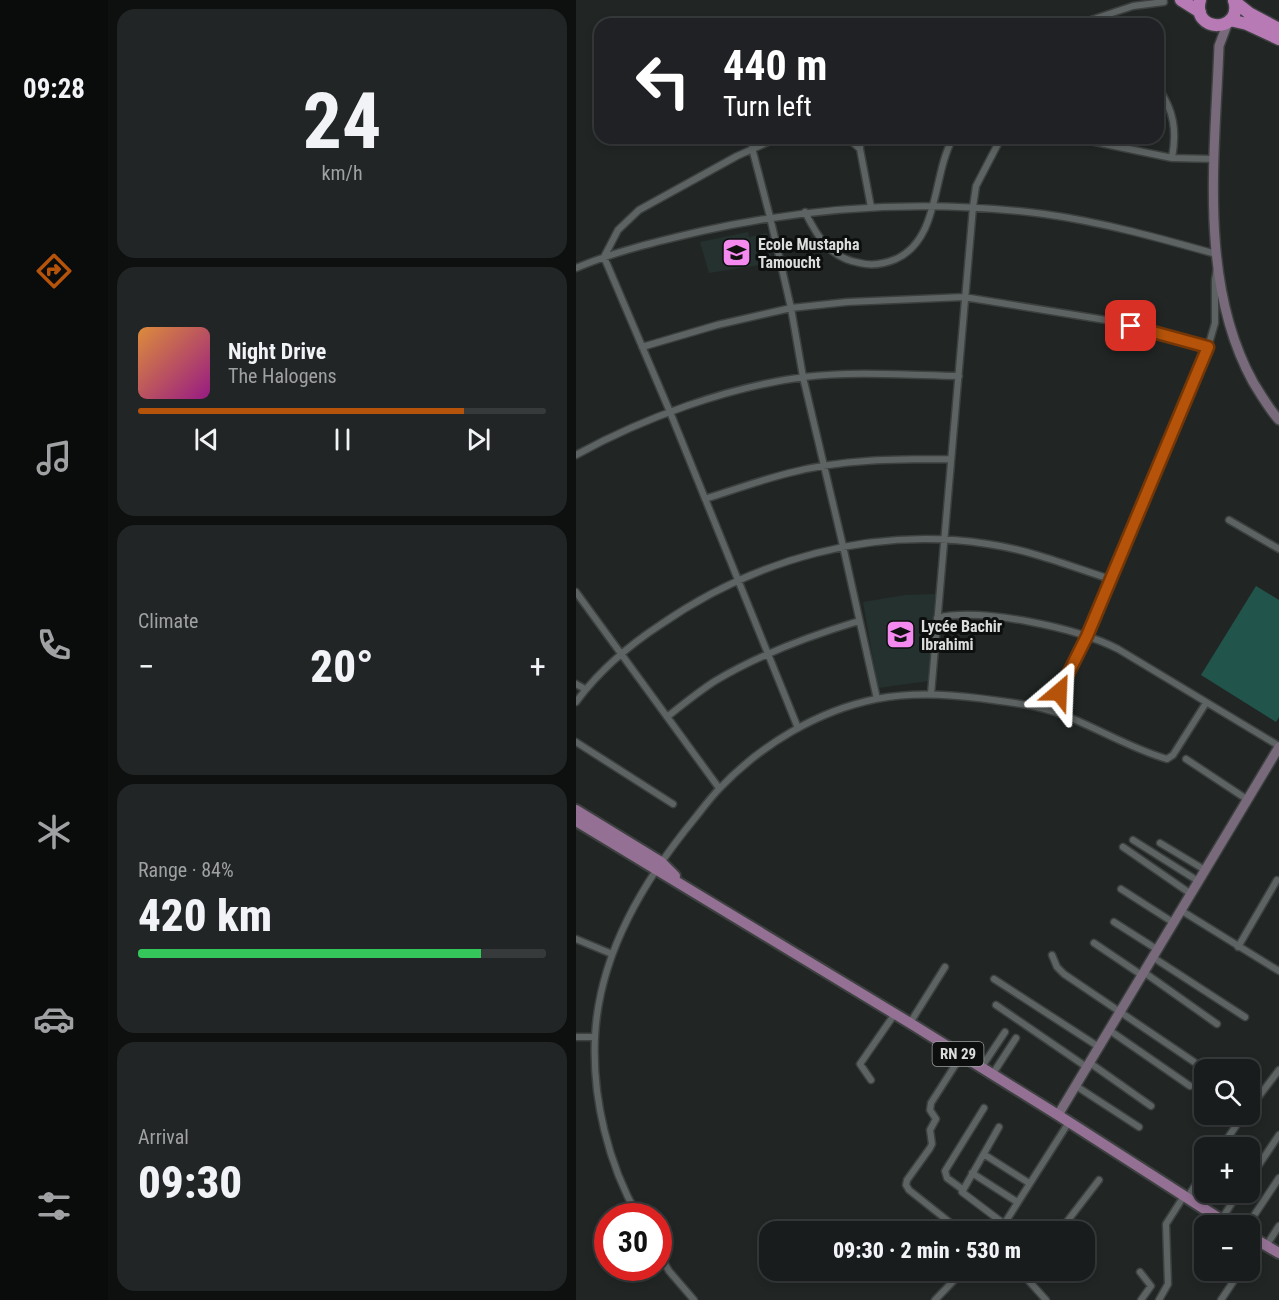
<!DOCTYPE html>
<meta charset="utf-8">
<style>
:root{--surface:#191c1c;--page:#222525;--text:#f1f3f6;--muted:#9fa1a3;--line:#373a3b;--accent:#b45309}
body{margin:0;font-family:"Roboto Condensed",sans-serif;background:var(--page);color:var(--text);height:100vh;display:flex;flex-direction:column;font-size:22px;white-space:nowrap}
*{box-sizing:border-box;margin:0}
p{font-size:20px;color:var(--muted)}
.icon{flex:none;width:33px;height:33px;fill:none;stroke:currentColor;stroke-width:2;stroke-linecap:round;stroke-linejoin:round}
.map{position:relative;flex:1;overflow:hidden}
.sheet{display:flex;flex-direction:column;gap:9px;padding:9px;background:#0e0f0f;width:468px}
.sheet>*{flex:none}
.hud{position:absolute;left:18px;top:18px;width:570px;height:126px;border-radius:18px;box-shadow:0 3px 9px #0003,0 0 0 2px var(--line);background:#202124;color:#fff;overflow:hidden}
.controls{position:absolute;left:618px;top:1059px;display:grid;gap:12px}
.controls a{display:grid;place-items:center;width:66px;height:66px;border-radius:12px;background:var(--surface);box-shadow:0 3px 9px #0003,0 0 0 2px var(--line);font-size:30px}
.speed{position:absolute;left:18px;top:1203px;display:flex;gap:12px;font-size:30px;font-weight:700;text-align:center}
.speed>*{display:grid;place-content:center;width:78px;height:78px;border-radius:50%;background:var(--surface);box-shadow:0 3px 9px #0003,0 0 0 2px var(--line);line-height:1}
.speed .limit{border:9px solid #d22;background:#fff;color:#111}
.pin{position:absolute;display:grid;place-items:center;width:51px;height:51px;color:#fff;margin:-26px;border-radius:12px;box-shadow:0 3px 9px #0006}
.me{position:absolute;width:66px;margin:-33px;rotate:26deg;stroke-linejoin:round;filter:drop-shadow(0 0 4px #0008)}
.turn{display:flex;align-items:center;gap:21px;height:126px;padding:0 30px;font-size:27px}
.turn .icon{width:78px;height:78px;stroke-width:2.5}
.turn b{display:block;font-size:42px;line-height:51px}
.big{font-size:45px;font-weight:800;line-height:1.1}
.sheet .widget{flex:1;display:flex;flex-direction:column;justify-content:center;gap:9px;min-width:0;padding:0 21px;border-radius:18px;background:var(--page)}
.sheet .dial{align-items:center;gap:0}
.dial b{font-size:78px;line-height:1}
.song{display:flex;align-items:center;gap:18px}
.cover{width:72px;height:72px;border-radius:9px;background:linear-gradient(135deg,hsl(30 70% 55%),hsl(310 70% 35%))}
.played{height:6px;border-radius:3px;background:linear-gradient(90deg,var(--accent) 80%,var(--line) 80%)}
.keys{display:flex;justify-content:space-around;direction:ltr}
.heat{display:flex;justify-content:space-between;align-items:center;font-size:33px;direction:ltr}
.charge{height:9px;border-radius:4px;background:linear-gradient(90deg,#34c759 84%,var(--line) 0)}
.trip{position:absolute;left:183px;top:1221px;width:336px;height:60px;border-radius:18px;background:var(--surface);box-shadow:0 3px 9px #0003,0 0 0 2px var(--line);font-weight:800;line-height:60px;text-align:center}
main{display:flex;flex:1;min-height:0}
.dock{display:flex;flex-direction:column;width:108px;justify-content:space-around;align-items:center;background:#0a0b0b;color:var(--muted)}
.dock .icon{width:42px;height:42px}
.dock .active{color:var(--accent)}
.dock b{font-size:27px;color:var(--text)}
.map>svg:first-child{display:block}
</style>
<main>
<nav class="dock">
<b>09:28</b>
<svg class="icon active" aria-label="directions" viewBox="0 0 24 24"><path d="M12 3l9 9-9 9-9-9zM9 14v-3h6M13 9l2 2-2 2"/></svg>
<svg class="icon" aria-label="music" viewBox="0 0 24 24"><path d="M9 18V5l10-2v13"/><circle cx="6" cy="18" r="3"/><circle cx="16" cy="16" r="3"/></svg>
<svg class="icon" aria-label="phone" viewBox="0 0 24 24"><path d="M5 4h4l2 5-3 2q2 4 5 5l2-3 5 2v4C11 20 4 13 5 4z"/></svg>
<svg class="icon" aria-label="climate" viewBox="0 0 24 24"><path d="M12 3v18M4 7l16 10M4 17L20 7"/></svg>
<svg class="icon" aria-label="car" viewBox="0 0 24 24"><path d="M5 17H2v-5l4-1 3-4h7l3 4 3 1v5h-3M9 17h6M6 11h13"/><circle cx="7" cy="17" r="2"/><circle cx="17" cy="17" r="2"/></svg>
<svg class="icon" aria-label="filters" viewBox="0 0 24 24"><path d="M4 7h16M4 17h16"/><circle cx="9" cy="7" r="2"/><circle cx="15" cy="17" r="2"/></svg>
</nav>
<section class="sheet">
<div class="widget dial"><b>24</b><p>km/h</p></div>
<div class="widget">
<div class="song"><i class="cover"></i><div><b>Night Drive</b><p>The Halogens</p></div></div>
<div class="played"></div>
<div class="keys"><svg class="icon" aria-label="previous" viewBox="0 0 24 24"><path d="M18 5L8 12l10 7zM5 5v14"/></svg><svg class="icon" aria-label="pause" viewBox="0 0 24 24"><path d="M8 5v14M16 5v14"/></svg><svg class="icon" aria-label="next" viewBox="0 0 24 24"><path d="M6 5l10 7-10 7zM19 5v14"/></svg></div>
</div>
<div class="widget"><p>Climate</p>
<div class="heat"><a>−</a><b class="big">20°</b><a>+</a></div>
</div>
<div class="widget"><p>Range · 84%</p><b class="big">420 km</b><div class="charge"></div></div>
<div class="widget"><p>Arrival</p><b class="big">09:30</b></div>
</section>
<div class="map">
<svg width="703" height="1300" viewBox="0 0 703 1300">
<rect width="100%" height="100%" fill="#212625"/>
<path fill="#24312f" d="M 172,232 L 173,237 L 191,233 L 196,263 L 133,273 L 124,242 Z
M 359,594 L 352,681 L 302,688 L 287,602 L 329,595 Z"/>
<path fill="#21544b" d="M 680,586 L 703,600 L 703,717 L 700,722 L 625,675 Z"/>
<g fill="none" stroke-linecap="round" stroke-linejoin="round">
<defs>
<path id="street" d="M 503,24 L 557,6 L 588,2
M 582,88 C 598,110 601,131 596,158
M 201,138 L 161,156 L 63,210 L 42,230 L 28,257 L 94,412 L 222,728
M 272,138 L 284,149
M 284,138 L 284,149 L 295,207
M 500,138 L 596,158 L 639,159
M 176,148 L 194,217 L 215,308 L 227,377 L 267,546 L 301,699
M 229,212 C 242,238 254,258 284,263 C 296,266 308,264 320,259 C 364,239 356,175 377,138
M 0,268 C 40,251 83,241 126,231 C 239,206 353,199 468,214 C 526,222 583,238 640,254
M 66,347 L 141,325 L 215,308 L 271,302 L 388,297 L 536,321 L 632,347
M 0,455 C 67,418 152,387 228,377 C 279,371 331,375 383,376
M 129,499 C 157,490 185,480 213,473 C 266,459 321,459 375,459
M 653,520 L 703,549
M 0,592 L 143,788
M 361,618 C 405,607 501,628 542,649 L 703,746
M 0,684 L 9,689
M 355,694 L 397,207 L 400,186 L 425,138
M 0,702 C 23,671 52,646 84,625 C 179,559 297,526 412,544 C 454,550 494,566 534,579
M 474,710 L 511,636 L 632,347 L 639,323 L 639,280 L 641,268
M 91,717 C 106,705 122,692 139,681 C 184,654 233,636 283,621
M 0,742 L 97,804
M 610,759 L 672,800
M 557,840 L 622,881
M 584,843 L 629,870
M 547,847 L 615,894
M 545,889 L 598,923
M 606,911 L 703,971
M 538,922 L 582,950
M 0,939 L 36,954
M 518,943 L 567,976
M 662,947 L 701,880
M 476,955 L 481,967 L 488,974 L 630,1070
M 578,958 L 669,1017
M 569,973 L 641,1024
M 418,979 L 523,1047
M 420,1005 L 512,1068
M 334,1023 L 369,967
M 533,1030 L 614,1086
M 0,1037 L 19,1037
M 385,1056 L 355,1103 L 354,1110 L 360,1119 L 354,1130 L 356,1144 L 354,1148 L 331,1180 L 330,1185 L 333,1190 L 386,1232
M 514,1063 L 575,1106
M 405,1068 L 429,1032
M 416,1075 L 440,1038
M 295,1080 L 284,1064 L 318,1015
M 500,1086 L 563,1127
M 674,1108 L 703,1070
M 423,1127 L 386,1192 L 427,1223
M 645,1148 L 668,1114
M 409,1155 L 453,1183
M 396,1173 L 441,1202
M 674,1178 L 703,1135
M 386,1189 L 371,1178 L 369,1171 L 408,1108
M 611,1198 L 628,1172
M 62,1216 C 32,1164 16,1097 19,1037 C 23,954 68,880 119,818 C 127,808 135,797 144,788 C 185,745 241,711 300,699 C 342,691 382,695 424,701 C 447,704 468,707 490,716 C 523,729 556,749 591,759 L 597,755 L 630,703
M 645,1220 L 663,1192
M 671,1226 L 703,1178
M 423,1232 L 493,1122
M 483,1232 L 523,1180
M 690,1246 L 703,1226
M 82,1252 L 93,1271 L 118,1300
M 674,1259 L 685,1242
M 443,1270 L 470,1300
M 564,1272 L 575,1286 L 565,1300
M 359,1300 L 388,1270
M 583,1300 L 592,1284 L 590,1224 L 608,1196
M 645,1300 L 665,1270"/>
<path id="secondary" d="M 652,22 L 643,46 C 639,156 622,282 677,382 C 685,395 693,409 703,420
M 482,1115 L 703,747"/>
<path id="primary" d="M 0,810 L 85,862 L 99,876
M 0,821 L 334,1023 L 482,1115 L 655,1226
M 674,1236 L 703,1253"/>
<path id="highway" d="M 605,0 L 624,12
M 624,0 C 615,34 668,33 658,0
M 658,1 L 673,13 L 703,29
M 654,20 L 671,24 L 703,39"/>
</defs>
<use href="#street" stroke="#3c403f" stroke-width="9"/>
<use href="#secondary" stroke="#3c403f" stroke-width="12"/>
<use href="#primary" stroke="#3c403f" stroke-width="14"/>
<use href="#highway" stroke="#3c403f" stroke-width="15"/>
<use href="#street" stroke="#5d6362" stroke-width="6"/>
<use href="#secondary" stroke="#786a7b" stroke-width="9"/>
<use href="#primary" stroke="#947194" stroke-width="10"/>
<use href="#highway" stroke="#b87ab5" stroke-width="12"/>
</g>
<g fill="none" stroke-linecap="round" stroke-linejoin="round">
<defs>
<path id="route" d="M 483,692 L 511,636 L 632,347 L 555,326"/>
</defs>
<use href="#route" stroke="#753606" stroke-width="15"/>
<use href="#route" stroke="#b45309" stroke-width="10"/>
</g>
<defs>
<symbol id="school-square" viewBox="-11 -11 22 22"><rect x="-9" y="-9" width="18" height="18" rx="4" fill="#f489f0" stroke="#0c0f0e"/><path d="M0-5L7-2L0 1L-7-2ZM-4 1L0 2.5L4 1V4Q0 6-4 4Z" fill="#111"/></symbol>
</defs>
<g fill-rule="evenodd">
<use href="#school-square" x="144" y="236" width="33" height="33"/>
<use href="#school-square" x="308" y="618" width="33" height="33"/>
</g>
<g text-anchor="middle" stroke-width="6" stroke-linejoin="round" paint-order="stroke">
<rect fill="#0c0f0e" stroke="#9c9f9e" stroke-width="1.5" x="356.5" y="1042" width="51" height="24" rx="4.5"/>
<g font-size="15" font-weight="bold" fill="#dadddc">
<text x="382" y="1059">RN 29</text>
</g>
<g font-size="16" font-weight="bold" fill="#dadddc" stroke="#0c0f0e" text-anchor="start">
<text x="182" y="250">Ecole Mustapha<tspan x="182" dy="18">Tamoucht</tspan></text>
<text x="345" y="632">Lycée Bachir<tspan x="345" dy="18">Ibrahimi</tspan></text>
</g>
</g>
</svg>
<div class="controls">
<a><svg class="icon" aria-label="search" viewBox="0 0 24 24"><circle cx="10" cy="10" r="6"/><path d="M15 15l6 6"/></svg></a>
<a>+</a>
<a>−</a>
</div>
<div class="speed"><div class="limit">30</div></div>
<div class="pin" style="left:555px;top:326px;background:#d93025"><svg class="icon" aria-label="arrive" viewBox="0 0 24 24"><path d="M6 21V4h12l-3 4 3 4H6"/></svg></div>
<svg class="me" style="left:483px;top:692px" viewBox="-20 -20 40 40"><path d="M0-17L14 15 0 8-14 15z" fill="#b45309" stroke="#fff" stroke-width="4"/></svg>
<div class="trip">09:30 · 2 min · 530 m</div>
<div class="hud">
<div class="turn"><svg class="icon" aria-label="left" viewBox="0 0 24 24"><path d="M17 20v-9H6M10 6l-5 5 5 5"/></svg><div><b>440 m</b>Turn left</div></div>
</div>
</div>
</main>
